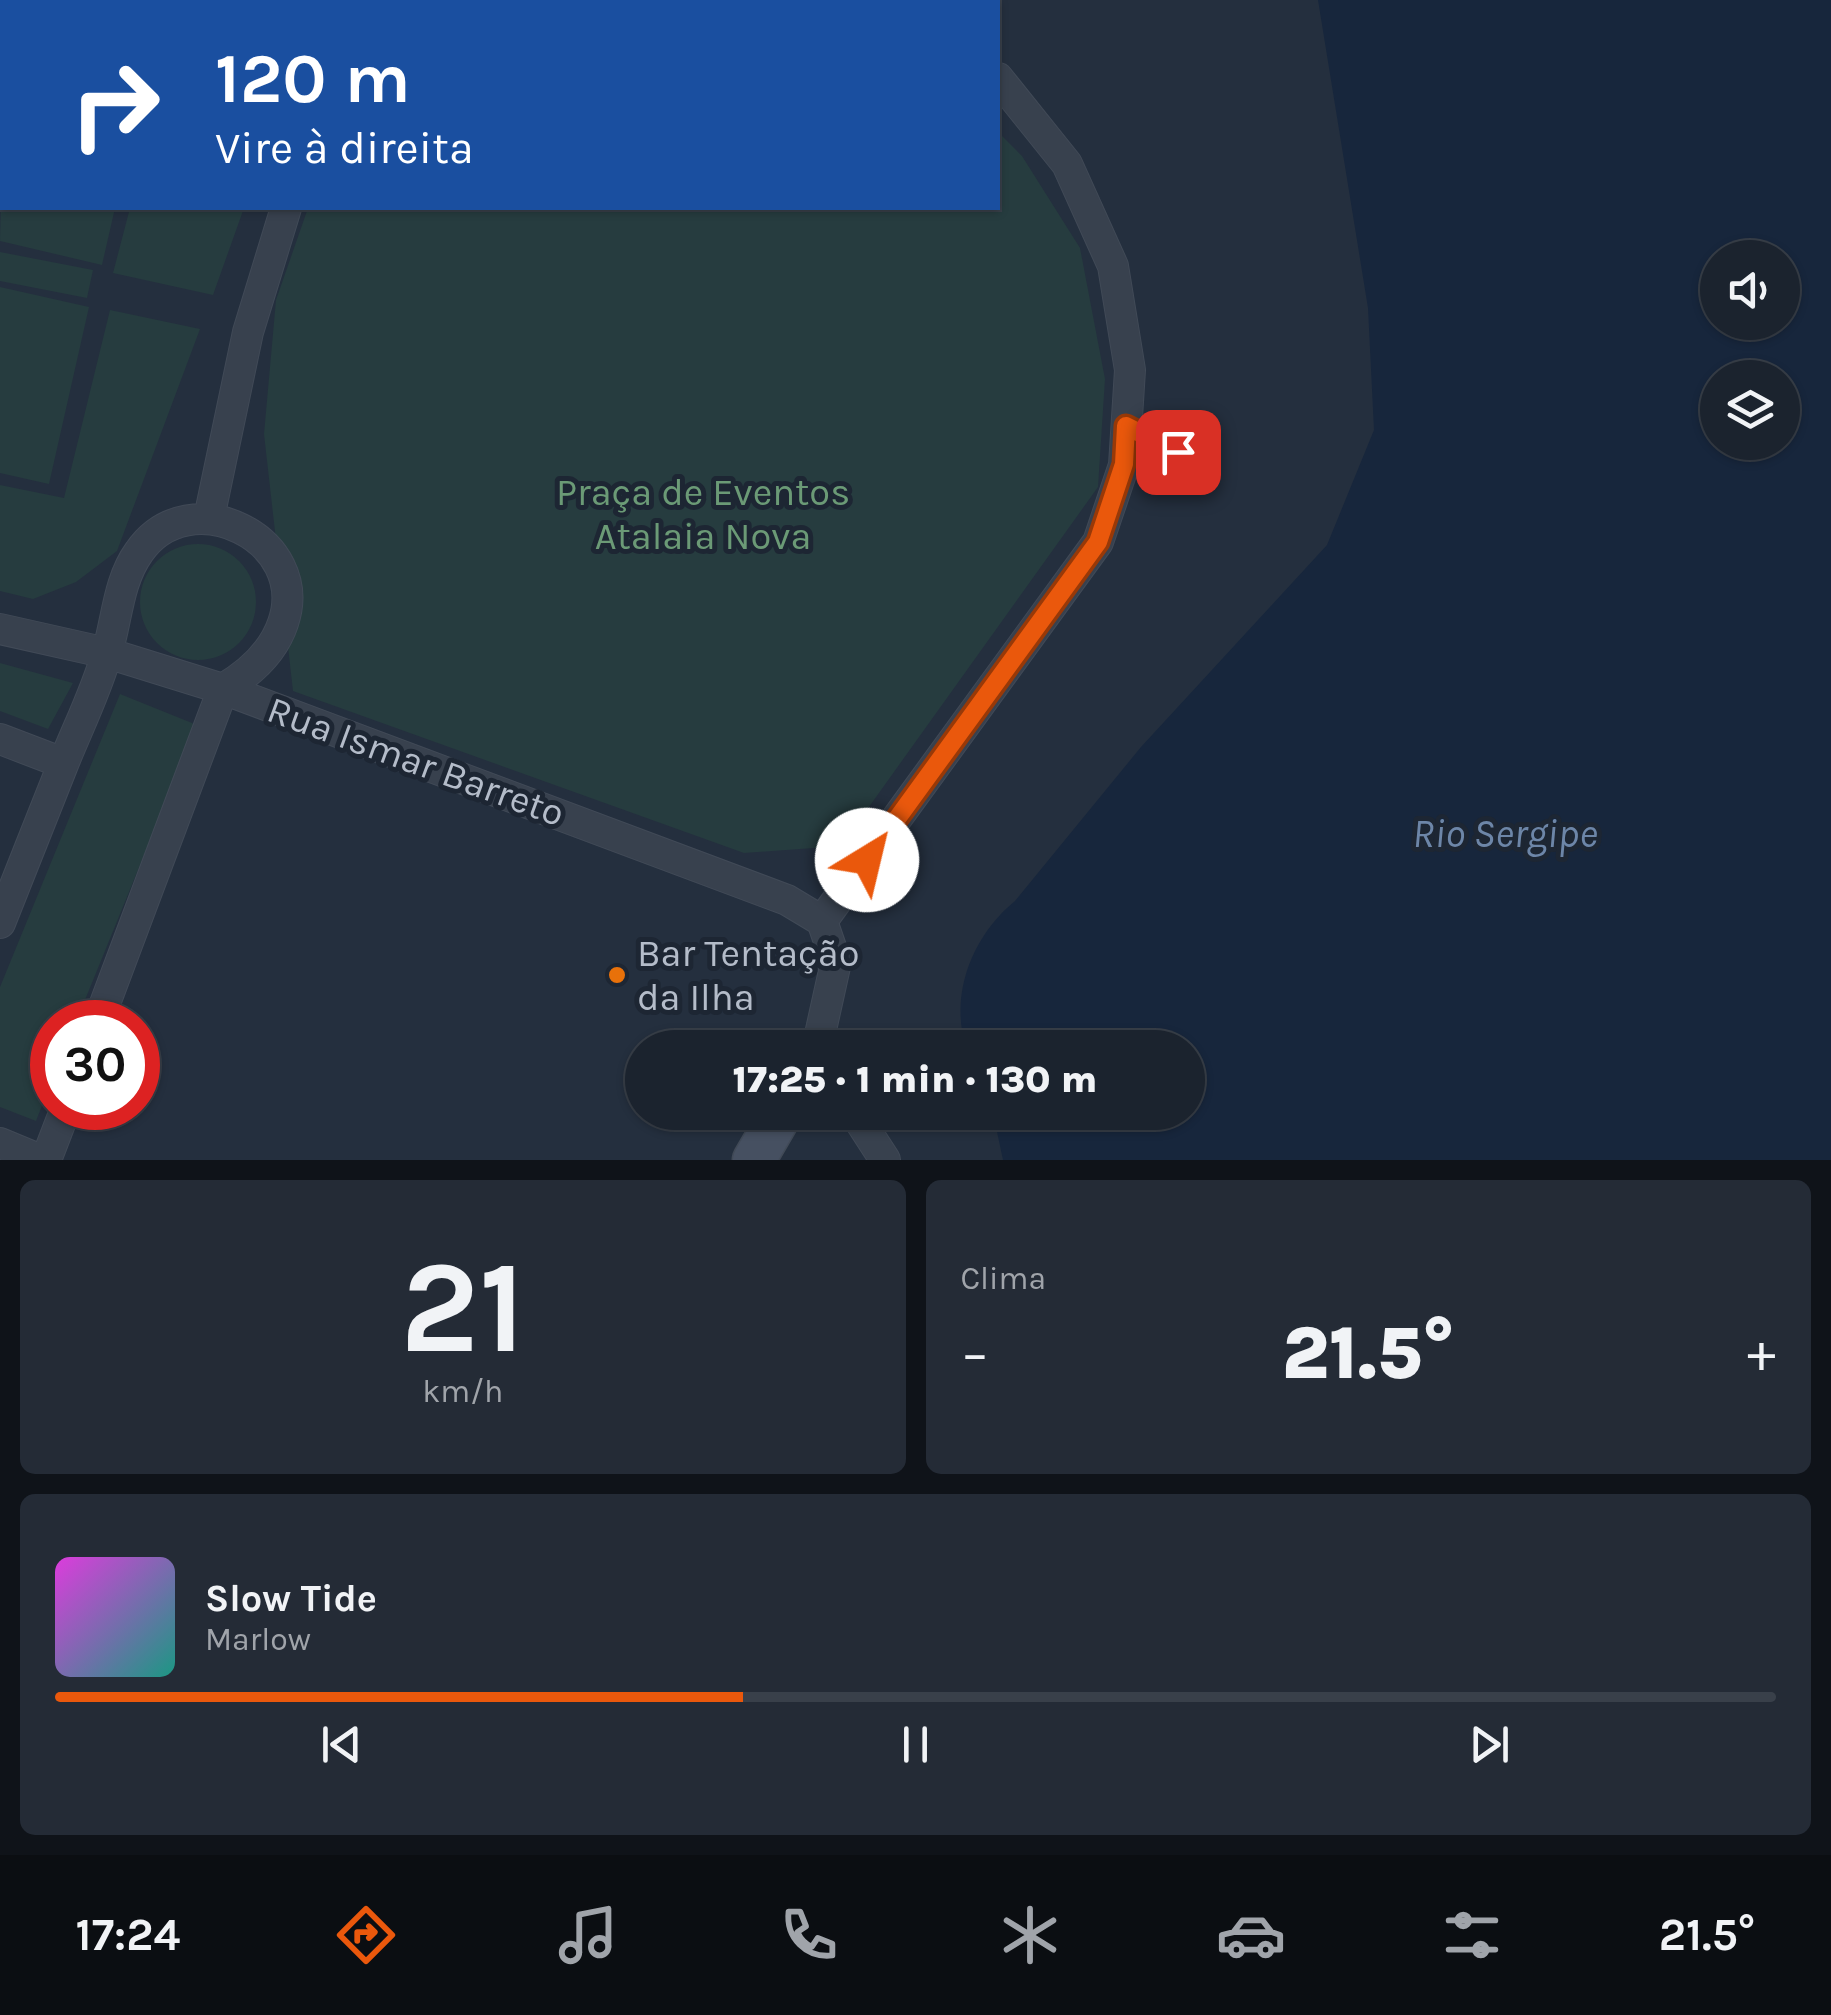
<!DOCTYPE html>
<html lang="pt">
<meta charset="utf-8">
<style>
:root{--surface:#1b232e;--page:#242b36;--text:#f1f3f6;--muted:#a0a4aa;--line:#39404a;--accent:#ea580c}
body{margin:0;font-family:Karla,sans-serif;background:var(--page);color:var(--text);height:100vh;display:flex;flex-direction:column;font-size:38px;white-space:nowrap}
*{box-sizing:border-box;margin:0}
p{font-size:32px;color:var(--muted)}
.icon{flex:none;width:55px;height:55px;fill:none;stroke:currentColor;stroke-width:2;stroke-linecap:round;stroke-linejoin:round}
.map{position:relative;height:1160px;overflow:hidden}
.sheet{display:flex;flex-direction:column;gap:20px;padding:20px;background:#0f1319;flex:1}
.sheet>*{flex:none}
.hud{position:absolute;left:0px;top:0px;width:1000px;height:210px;box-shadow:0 2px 8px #0004,0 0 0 2px var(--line);background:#1a4fa0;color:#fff;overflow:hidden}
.fabs{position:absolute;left:1700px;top:240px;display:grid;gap:20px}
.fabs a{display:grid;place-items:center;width:100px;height:100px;border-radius:50%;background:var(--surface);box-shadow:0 2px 8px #0004,0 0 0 2px var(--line);font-size:50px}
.speed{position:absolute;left:30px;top:1000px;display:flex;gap:20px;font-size:50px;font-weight:700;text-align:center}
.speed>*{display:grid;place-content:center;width:130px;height:130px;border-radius:50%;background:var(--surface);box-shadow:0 2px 8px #0004,0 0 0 2px var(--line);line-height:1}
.speed .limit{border:15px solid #d22;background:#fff;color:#111}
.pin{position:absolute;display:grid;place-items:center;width:85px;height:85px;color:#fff;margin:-42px;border-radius:20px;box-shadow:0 5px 15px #0006}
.me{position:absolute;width:110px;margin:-55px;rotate:36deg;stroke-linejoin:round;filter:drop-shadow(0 0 8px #0008)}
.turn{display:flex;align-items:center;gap:35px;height:210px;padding:0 50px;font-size:45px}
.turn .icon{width:130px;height:130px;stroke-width:2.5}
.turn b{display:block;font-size:70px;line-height:85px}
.big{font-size:75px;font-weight:800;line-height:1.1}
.sheet .card{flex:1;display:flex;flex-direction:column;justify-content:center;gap:15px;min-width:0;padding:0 35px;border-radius:15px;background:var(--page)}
.sheet .dial{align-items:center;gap:0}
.dial b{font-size:130px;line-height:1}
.song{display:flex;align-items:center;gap:30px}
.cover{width:120px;height:120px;border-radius:15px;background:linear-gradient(135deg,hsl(300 70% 55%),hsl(170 70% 35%))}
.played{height:10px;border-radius:5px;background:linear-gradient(90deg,var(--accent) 40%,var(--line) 40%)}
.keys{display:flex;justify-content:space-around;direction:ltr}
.heat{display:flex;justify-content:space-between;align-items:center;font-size:55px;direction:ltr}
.sheet .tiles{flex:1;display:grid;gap:20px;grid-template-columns:1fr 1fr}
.card:last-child{grid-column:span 2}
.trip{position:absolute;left:625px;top:1030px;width:580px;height:100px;border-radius:50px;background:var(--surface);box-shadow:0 2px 8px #0004,0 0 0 2px var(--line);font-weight:800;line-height:100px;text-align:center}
.dock{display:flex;height:160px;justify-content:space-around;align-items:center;background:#0b0e12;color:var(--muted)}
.dock .icon{width:70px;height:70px}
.dock .current{color:var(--accent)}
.dock b{font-size:45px;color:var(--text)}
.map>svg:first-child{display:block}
</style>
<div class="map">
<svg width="1831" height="1160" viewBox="0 0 1831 1160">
<rect width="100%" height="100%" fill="#242f3e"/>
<path fill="#263c3f" d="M 998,132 L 1022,156 L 1080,248 L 1105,379 L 1098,487 L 841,846 L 744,853 L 293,691 L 264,434 L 276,300 L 308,208 L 998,208 Z
M 2,159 L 2,208 L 115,208 L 102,265 L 0,241 Z
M 130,208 L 244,208 L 213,295 L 113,273 Z
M 0,252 L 93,270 L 87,298 L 0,281 Z
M 0,287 L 89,307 L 49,484 L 0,473 Z
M 110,310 L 200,329 L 117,551 L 76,582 L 33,599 L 0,591 L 0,485 L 64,498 Z
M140 602a58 58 0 1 1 116 0a58 58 0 1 1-116 0Z
M 0,663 L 73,683 L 48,729 L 0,711 Z
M 120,694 L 197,725 L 76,1022 L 52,1022 L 52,1080 L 36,1121 L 0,1107 L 0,987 Z"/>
<path fill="#17263c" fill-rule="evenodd" d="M 1318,0 L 1831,0 L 1831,1160 L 1003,1160 L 993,1113 L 1188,1112 L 1188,1048 L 966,1047 C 949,994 973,935 1015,901 L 1141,747 L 1327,545 L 1374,430 L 1368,308 ZM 1718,258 L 1782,258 L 1782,322 L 1718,322 ZM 1718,378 L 1782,378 L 1782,442 L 1718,442 Z"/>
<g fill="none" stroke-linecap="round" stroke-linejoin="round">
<defs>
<path id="lane" d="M 1126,426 L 1204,465"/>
<path id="street" d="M 891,0 L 895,2
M 477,2 L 481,0
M 209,518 L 248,332 L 286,208
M 0,629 L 107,653 L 223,689 L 787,900 L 822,921
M 0,739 L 63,763
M 822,921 L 1098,542 L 1124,465 L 1130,370 L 1113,266 L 1067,164 L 998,78
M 0,923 C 21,871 41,819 62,767 C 77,729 96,692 107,653 C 117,620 118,581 139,552 C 189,479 312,539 283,623 C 273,653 250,673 223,689
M 98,1022 L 223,689
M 817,1048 L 836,962 L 822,921
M 854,1112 L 885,1160
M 0,1143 L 41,1160
M 46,1160 L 66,1108"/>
<path id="secondary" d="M 754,1160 L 782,1112"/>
</defs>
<use href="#lane" stroke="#414a57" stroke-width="18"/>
<use href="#street" stroke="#414a57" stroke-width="32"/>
<use href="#secondary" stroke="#414a57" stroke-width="45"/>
<path stroke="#3f5557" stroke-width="5" stroke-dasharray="8 8" stroke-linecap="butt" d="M 316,2 L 317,0
M 951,2 L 952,0"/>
<use href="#lane" stroke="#38414e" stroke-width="15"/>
<use href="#street" stroke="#38414e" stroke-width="30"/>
<use href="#secondary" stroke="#465061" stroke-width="42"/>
</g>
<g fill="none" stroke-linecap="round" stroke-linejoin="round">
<defs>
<path id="route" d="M 867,860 L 1098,542 L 1124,464 L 1126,426 L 1178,452"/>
</defs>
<use href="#route" stroke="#983908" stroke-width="25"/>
<use href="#route" stroke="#ea580c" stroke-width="18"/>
</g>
<circle fill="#e8710a" stroke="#1d2633" stroke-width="4" cx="617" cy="975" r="10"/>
<g text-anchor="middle" stroke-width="10" stroke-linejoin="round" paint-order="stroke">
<g font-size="38" fill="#6b9a76" stroke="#1d2633">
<text x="703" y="505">Praça de Eventos<tspan x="703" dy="44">Atalaia Nova</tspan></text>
</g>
<g font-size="38" fill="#b4bcc9" stroke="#1d2633">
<text transform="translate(416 761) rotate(20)" y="13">Rua Ismar Barreto</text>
</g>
<g font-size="38" fill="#b4bcc9" stroke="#1d2633" text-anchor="start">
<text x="637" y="966">Bar Tentação<tspan x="637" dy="44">da Ilha</tspan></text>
</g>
<g font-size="40" font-style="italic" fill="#6d86a8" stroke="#1d2633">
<text x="1505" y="847">Rio Sergipe</text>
</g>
</g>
</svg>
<div class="fabs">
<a><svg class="icon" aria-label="sound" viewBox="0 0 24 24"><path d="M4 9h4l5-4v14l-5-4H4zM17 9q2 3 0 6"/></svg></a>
<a><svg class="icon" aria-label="layers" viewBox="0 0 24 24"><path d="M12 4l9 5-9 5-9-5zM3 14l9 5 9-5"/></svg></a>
</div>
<div class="speed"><div class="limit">30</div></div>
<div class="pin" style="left:1178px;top:452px;background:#d93025"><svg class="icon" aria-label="arrive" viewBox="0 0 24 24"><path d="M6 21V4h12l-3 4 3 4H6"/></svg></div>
<svg class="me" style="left:867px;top:860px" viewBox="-20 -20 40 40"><circle r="19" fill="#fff"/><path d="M0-13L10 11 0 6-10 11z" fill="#ea580c"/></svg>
<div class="trip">17:25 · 1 min · 130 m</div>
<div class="hud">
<div class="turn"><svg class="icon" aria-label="right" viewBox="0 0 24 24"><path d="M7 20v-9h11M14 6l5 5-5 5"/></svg><div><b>120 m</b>Vire à direita</div></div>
</div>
</div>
<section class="sheet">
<div class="tiles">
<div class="card dial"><b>21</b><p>km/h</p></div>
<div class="card"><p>Clima</p>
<div class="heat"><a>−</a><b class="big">21.5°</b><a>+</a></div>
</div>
<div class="card">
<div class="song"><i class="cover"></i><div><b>Slow Tide</b><p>Marlow</p></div></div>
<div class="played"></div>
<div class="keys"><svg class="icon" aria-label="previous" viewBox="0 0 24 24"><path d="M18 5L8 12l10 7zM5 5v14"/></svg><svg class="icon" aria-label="pause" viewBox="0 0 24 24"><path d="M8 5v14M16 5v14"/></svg><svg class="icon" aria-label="next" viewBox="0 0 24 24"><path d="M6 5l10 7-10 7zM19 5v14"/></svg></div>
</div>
</div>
</section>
<nav class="dock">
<b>17:24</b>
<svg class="icon current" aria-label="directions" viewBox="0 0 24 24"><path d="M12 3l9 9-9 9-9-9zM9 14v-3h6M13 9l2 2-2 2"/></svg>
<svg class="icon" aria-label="music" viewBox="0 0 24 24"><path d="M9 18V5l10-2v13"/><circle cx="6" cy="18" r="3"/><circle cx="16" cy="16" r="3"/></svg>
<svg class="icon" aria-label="phone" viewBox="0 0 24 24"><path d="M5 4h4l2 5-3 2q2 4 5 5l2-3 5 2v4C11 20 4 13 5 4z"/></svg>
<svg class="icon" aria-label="climate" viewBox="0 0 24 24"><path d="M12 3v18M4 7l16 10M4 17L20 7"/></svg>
<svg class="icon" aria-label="car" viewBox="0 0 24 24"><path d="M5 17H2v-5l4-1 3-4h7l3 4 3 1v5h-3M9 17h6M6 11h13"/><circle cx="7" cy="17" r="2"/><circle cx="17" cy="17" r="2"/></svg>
<svg class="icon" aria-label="filters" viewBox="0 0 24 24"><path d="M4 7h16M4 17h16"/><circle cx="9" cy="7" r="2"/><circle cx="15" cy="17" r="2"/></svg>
<b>21.5°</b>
</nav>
